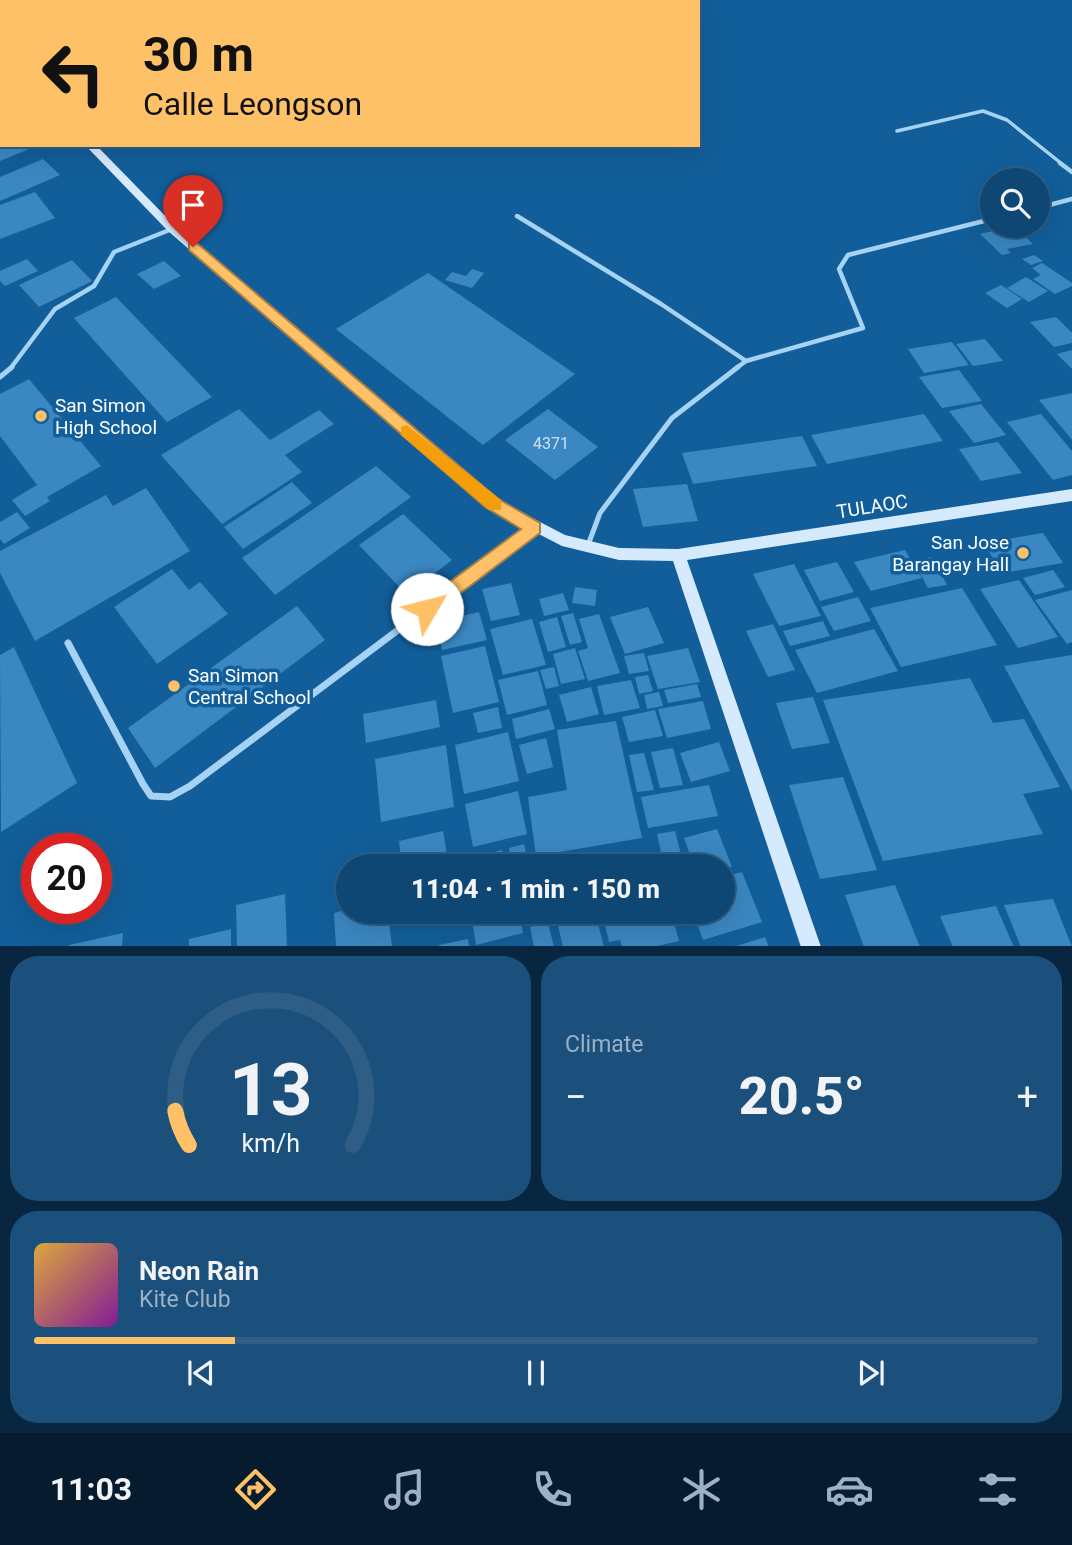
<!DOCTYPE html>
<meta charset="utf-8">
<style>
:root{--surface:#0e4674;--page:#1c507c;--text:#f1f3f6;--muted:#9bb1c5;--line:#2e5e86;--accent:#ffc168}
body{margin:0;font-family:Roboto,sans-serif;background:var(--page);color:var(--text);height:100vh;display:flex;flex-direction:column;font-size:26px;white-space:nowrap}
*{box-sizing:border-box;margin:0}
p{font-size:23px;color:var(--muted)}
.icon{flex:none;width:38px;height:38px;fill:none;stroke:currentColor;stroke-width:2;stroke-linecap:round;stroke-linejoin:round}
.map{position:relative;height:946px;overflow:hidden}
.panel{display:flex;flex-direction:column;gap:10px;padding:10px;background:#082640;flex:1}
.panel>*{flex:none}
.guide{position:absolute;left:0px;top:0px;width:700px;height:147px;box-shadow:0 7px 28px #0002,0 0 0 2px var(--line);background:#ffc168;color:#111;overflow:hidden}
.fabs{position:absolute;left:980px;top:168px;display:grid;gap:14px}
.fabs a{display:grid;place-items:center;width:70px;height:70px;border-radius:50%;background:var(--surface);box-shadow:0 7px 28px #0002,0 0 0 2px var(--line);font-size:35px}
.speed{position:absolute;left:21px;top:833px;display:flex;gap:14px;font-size:35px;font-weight:700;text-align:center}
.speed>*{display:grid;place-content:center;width:91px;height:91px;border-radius:50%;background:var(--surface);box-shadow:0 7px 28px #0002,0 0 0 2px var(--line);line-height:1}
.speed .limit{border:10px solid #d22;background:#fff;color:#111}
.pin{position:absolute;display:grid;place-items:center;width:60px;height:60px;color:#fff;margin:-72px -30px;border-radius:50% 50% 50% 0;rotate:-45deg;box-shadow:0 0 7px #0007}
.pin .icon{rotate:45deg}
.me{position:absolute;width:77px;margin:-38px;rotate:53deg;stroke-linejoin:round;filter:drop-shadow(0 0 5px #0008)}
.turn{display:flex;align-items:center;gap:24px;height:147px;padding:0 28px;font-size:32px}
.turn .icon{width:91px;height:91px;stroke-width:2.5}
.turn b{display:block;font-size:49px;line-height:60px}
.big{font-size:52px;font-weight:800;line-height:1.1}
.panel .tile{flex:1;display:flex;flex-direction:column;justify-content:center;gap:10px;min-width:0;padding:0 24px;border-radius:28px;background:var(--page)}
.panel .dial{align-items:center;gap:0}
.dial svg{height:182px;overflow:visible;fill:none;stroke:var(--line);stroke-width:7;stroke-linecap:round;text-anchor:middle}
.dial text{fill:var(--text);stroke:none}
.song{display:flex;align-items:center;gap:21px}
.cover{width:84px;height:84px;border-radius:10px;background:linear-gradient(135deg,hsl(40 70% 55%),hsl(290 70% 35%))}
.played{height:7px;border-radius:4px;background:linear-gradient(90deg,var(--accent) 20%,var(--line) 20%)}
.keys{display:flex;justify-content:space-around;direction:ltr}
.heat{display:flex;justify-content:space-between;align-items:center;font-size:38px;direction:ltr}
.panel .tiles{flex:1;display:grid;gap:10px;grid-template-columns:1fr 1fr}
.tile:last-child{grid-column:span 2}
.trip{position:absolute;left:336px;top:854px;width:399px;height:70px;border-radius:35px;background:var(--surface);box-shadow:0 7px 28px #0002,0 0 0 2px var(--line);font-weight:800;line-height:70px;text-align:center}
.dock{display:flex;height:112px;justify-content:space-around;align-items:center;background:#061c2e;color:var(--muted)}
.dock .icon{width:49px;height:49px}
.dock .active{color:var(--accent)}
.dock b{font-size:32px;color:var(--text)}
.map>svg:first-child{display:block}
</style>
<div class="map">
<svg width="1072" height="947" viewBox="0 0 1072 947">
<rect width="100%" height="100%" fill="#125e9a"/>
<path fill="#3b87c1" d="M 0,145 L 32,145 L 34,147 L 0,161 Z
M 43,159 L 60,175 L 0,201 L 0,177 Z
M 35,192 L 55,218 L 0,239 L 0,205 Z
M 1014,226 L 1033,244 L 1007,249 L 1011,253 L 1002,255 L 980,234 Z
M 1034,255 L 1043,261 L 1031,265 L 1022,259 Z
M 27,259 L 38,271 L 5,286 L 0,281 L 0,271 Z
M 72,260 L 92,281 L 39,307 L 19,285 Z
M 164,261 L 181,276 L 154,289 L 137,274 Z
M 1042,263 L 1072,283 L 1072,286 L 1055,294 L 1033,279 L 1041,275 L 1032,268 Z
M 472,269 L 484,273 L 472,288 L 445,280 L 452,272 L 466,276 Z
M 428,273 L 575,374 L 483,445 L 336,329 Z
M 1026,277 L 1048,291 L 1029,302 L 1007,288 Z
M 1001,285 L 1022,299 L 1007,308 L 985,293 Z
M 116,297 L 212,397 L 167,422 L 74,318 Z
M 1056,317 L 1072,333 L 1072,343 L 1054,347 L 1030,322 Z
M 985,339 L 1003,361 L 973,366 L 956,344 Z
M 952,342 L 969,365 L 924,373 L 908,349 Z
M 1072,350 L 1072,369 L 1057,354 Z
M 959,370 L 982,401 L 942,408 L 919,377 Z
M 29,379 L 101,466 L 47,497 L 50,501 L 25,516 L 12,500 L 37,485 L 0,436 L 0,394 Z
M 1072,393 L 1072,440 L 1039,400 Z
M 981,404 L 1006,435 L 974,443 L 949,411 Z
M 239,409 L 270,440 L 319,410 L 334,424 L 285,455 L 302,472 L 222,524 L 161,455 Z
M 548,409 L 598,447 L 555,480 L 505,440 Z
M 924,414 L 943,441 L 827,464 L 811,435 Z
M 1041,414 L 1072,451 L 1072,475 L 1053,480 L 1007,422 Z
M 802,436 L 817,466 L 693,484 L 682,453 Z
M 998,442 L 1022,473 L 981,481 L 959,449 Z
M 376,466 L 411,497 L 275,595 L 242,558 Z
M 292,482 L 312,503 L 243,549 L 224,527 Z
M 687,484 L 698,521 L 643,527 L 633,489 Z
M 146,488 L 190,551 L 35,641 L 0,573 L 0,551 L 106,495 L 113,506 Z
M 17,512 L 30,528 L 4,544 L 0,539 L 0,522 Z
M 403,514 L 452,560 L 407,595 L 359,545 Z
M 1043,533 L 1063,563 L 1002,573 L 984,543 Z
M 905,550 L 922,578 L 871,591 L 854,562 Z
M 932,557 L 947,585 L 928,588 L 913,560 Z
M 837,562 L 854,592 L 820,601 L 804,570 Z
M 794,564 L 821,616 L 779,626 L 753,574 Z
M 172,569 L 189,590 L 200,582 L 228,614 L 157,664 L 114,607 Z
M 1053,570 L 1065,587 L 1035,595 L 1023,578 Z
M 1019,580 L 1058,637 L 1018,648 L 980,589 Z
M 511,583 L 520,615 L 491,621 L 482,589 Z
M 575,587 L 597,590 L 595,606 L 572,603 Z
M 962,588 L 997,645 L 901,667 L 870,608 Z
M 1072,590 L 1072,642 L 1067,644 L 1035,600 Z
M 563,593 L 569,610 L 544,616 L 539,599 Z
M 858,597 L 871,621 L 834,631 L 821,607 Z
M 297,606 L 325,640 L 155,768 L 128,728 Z
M 648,607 L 664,643 L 625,654 L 610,617 Z
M 479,612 L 487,640 L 442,650 L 436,622 Z
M 573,613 L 582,642 L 570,645 L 561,616 Z
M 599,614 L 620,673 L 588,681 L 578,651 L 588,648 L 579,619 Z
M 557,617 L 566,647 L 548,652 L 539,622 Z
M 532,619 L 546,665 L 503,675 L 490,629 Z
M 823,621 L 830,636 L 790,646 L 783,631 Z
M 773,624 L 795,670 L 768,677 L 746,631 Z
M 874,629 L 898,671 L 817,693 L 795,650 Z
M 485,646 L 499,702 L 453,713 L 441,656 Z
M 14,647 L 77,783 L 1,832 L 0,655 Z
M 575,648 L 585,679 L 561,684 L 553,654 Z
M 688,648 L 700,682 L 658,689 L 647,656 Z
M 644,653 L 649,671 L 629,674 L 624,656 Z
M 1072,655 L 1072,791 L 1004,666 Z
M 554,667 L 559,686 L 546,689 L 540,670 Z
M 538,671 L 547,705 L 507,715 L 498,680 Z
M 648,675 L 653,691 L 639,694 L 635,677 Z
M 970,678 L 993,723 L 1024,719 L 1060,787 L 1023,794 L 1043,834 L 883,861 L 823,700 Z
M 631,680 L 640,708 L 604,715 L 597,686 Z
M 697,684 L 701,697 L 668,703 L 664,690 Z
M 591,687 L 599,714 L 567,722 L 559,695 Z
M 659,692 L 663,706 L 647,709 L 644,695 Z
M 813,697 L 830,743 L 792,749 L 776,703 Z
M 436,700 L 440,727 L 366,743 L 363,714 Z
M 703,701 L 711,729 L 667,738 L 658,709 Z
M 498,707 L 502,728 L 478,733 L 473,713 Z
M 549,709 L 555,729 L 516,739 L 512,719 Z
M 655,710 L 663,736 L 629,742 L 622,717 Z
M 616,721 L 642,838 L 536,856 L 528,797 L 567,790 L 557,730 Z
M 508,732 L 519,781 L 464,794 L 455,745 Z
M 546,738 L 553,767 L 527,774 L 519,745 Z
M 719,742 L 730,771 L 691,782 L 680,753 Z
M 446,745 L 454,807 L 381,822 L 375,759 Z
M 673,748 L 683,785 L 660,788 L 651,752 Z
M 644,753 L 654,790 L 637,792 L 629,755 Z
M 843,777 L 877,870 L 820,879 L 789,785 Z
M 709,785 L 718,816 L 648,828 L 641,797 Z
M 518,791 L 527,834 L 473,847 L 465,804 Z
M 717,829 L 732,867 L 723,869 L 723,866 L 694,866 L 684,838 Z
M 443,831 L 449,866 L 402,866 L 399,841 Z
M 675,831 L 684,866 L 664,866 L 657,834 Z
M 524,844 L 529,866 L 512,866 L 509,848 Z
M 502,850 L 506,866 L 470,866 L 469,858 Z
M 742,872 L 762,922 L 703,940 L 693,912 L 723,912 L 723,877 Z
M 895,885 L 920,947 L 864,947 L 845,895 Z
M 285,894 L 287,947 L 237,947 L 236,905 Z
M 1053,899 L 1072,947 L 1021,947 L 1004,905 Z
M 996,906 L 1014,947 L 953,947 L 940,916 Z
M 348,909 L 348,912 L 388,912 L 392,947 L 336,947 L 334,913 Z
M 481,912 L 519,912 L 523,933 L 476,945 L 471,914 Z
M 575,912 L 595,912 L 604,947 L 563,947 L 556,917 Z
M 602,912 L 671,912 L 679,941 L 653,947 L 622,947 L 620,940 L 609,942 Z
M 548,923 L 554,947 L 534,947 L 530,927 Z
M 231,929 L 231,947 L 189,947 L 189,939 Z
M 123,933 L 122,947 L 69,947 L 69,945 Z
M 765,937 L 769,947 L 737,947 L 737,946 Z
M 468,939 L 469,947 L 439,947 L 439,945 Z"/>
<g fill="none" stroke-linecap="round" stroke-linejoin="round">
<path stroke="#a6d2f3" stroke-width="3.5" d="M 897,131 L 983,111 L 1007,120 L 1062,164"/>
<path stroke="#a6d2f3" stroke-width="4.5" d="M 1060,163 L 1072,172
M 1038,208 L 1072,199
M 517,216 L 661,304 L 746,361
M 10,369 L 55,309 L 94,286 L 114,252 L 172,229
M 735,369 L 746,361 L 863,328 L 839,269 L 848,255 L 992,219"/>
<path stroke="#a6d2f3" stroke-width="5" d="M 0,377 L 12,367
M 588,545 L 600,513 L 672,418 L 738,367
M 404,626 L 534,528"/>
<path stroke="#a6d2f3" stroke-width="7" d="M 68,643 L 143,784 L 151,796 L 170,797 L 190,786 L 406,624"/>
<path fill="#d5ebfd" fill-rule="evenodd" d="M 0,64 L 2,65 L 2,71 L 0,70 Z
M 85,145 L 96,145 L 176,227 L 496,499 L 565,535 L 619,548 L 678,549 L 1072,489 L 1072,501 L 687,560 L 821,947 L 801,947 L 673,561 L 619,560 L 562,546 L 486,507 L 168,231 Z"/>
</g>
<path fill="#ffc168" stroke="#a67d44" stroke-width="2" d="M 189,244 L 198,244 L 497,498 L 540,523 L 540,533 L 433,614 L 421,614 L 418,609 L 421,603 L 521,529 L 485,507 L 189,250 Z"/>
<path fill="#f59e0b" d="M 407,425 L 501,500 L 501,510 L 489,510 L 401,435 L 401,427 Z"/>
<g fill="#ffc168" stroke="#125e9a" stroke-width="2.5">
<circle cx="41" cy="416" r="7"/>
<circle cx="1023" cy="553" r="7"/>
<circle cx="174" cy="686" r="7"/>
</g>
<g text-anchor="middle" stroke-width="7" stroke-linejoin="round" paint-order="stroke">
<g font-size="16" fill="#cee1f0">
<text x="551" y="449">4371</text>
</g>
<g font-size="19" fill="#fff" stroke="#125e9a" text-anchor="start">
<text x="55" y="412">San Simon<tspan x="55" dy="22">High School</tspan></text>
<text x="1009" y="549" text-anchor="end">San Jose<tspan x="1009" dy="22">Barangay Hall</tspan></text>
<text x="188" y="682">San Simon<tspan x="188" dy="22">Central School</tspan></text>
</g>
<g font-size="19" fill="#fff" stroke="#125e9a">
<text transform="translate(872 506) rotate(-9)" y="7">TULAOC</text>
</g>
</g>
</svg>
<div class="fabs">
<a><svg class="icon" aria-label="search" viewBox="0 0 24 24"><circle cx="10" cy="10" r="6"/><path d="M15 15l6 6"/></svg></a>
</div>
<div class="speed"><div class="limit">20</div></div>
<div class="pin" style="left:193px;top:247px;background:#d93025"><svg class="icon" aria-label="arrive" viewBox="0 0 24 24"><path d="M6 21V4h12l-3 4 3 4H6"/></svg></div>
<svg class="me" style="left:427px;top:609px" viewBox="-20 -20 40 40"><circle r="19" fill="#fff"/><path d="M0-13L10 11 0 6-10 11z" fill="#ffc168"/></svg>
<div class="trip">11:04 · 1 min · 150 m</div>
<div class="guide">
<div class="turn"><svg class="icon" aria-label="left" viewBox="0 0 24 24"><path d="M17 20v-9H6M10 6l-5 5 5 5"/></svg><div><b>30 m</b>Calle Leongson</div></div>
</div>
</div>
<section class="panel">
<div class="tiles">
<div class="tile dial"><svg viewBox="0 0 100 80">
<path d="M14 69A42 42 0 1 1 86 69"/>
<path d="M14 69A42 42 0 0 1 8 54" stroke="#ffc168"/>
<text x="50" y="56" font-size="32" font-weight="700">13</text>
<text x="50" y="72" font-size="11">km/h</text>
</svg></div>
<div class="tile"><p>Climate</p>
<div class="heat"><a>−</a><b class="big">20.5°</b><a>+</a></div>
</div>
<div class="tile">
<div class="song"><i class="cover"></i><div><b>Neon Rain</b><p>Kite Club</p></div></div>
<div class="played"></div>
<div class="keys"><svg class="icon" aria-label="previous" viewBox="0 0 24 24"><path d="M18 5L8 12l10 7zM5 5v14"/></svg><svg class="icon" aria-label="pause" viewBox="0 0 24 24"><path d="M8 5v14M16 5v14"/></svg><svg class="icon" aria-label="next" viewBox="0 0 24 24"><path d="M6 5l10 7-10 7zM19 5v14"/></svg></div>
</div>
</div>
</section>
<nav class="dock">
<b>11:03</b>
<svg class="icon active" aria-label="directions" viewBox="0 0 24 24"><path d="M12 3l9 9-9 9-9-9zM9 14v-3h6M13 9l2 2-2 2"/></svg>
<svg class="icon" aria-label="music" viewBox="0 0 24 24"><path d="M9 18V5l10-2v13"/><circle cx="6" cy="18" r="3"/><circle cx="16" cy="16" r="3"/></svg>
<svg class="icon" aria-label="phone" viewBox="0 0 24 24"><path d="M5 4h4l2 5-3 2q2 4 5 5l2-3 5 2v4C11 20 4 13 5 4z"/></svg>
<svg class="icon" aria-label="climate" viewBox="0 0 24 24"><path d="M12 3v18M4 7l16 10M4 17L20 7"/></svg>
<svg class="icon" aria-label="car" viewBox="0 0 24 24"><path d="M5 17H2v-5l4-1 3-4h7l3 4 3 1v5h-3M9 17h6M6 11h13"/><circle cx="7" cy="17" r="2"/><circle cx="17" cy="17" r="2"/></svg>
<svg class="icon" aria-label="filters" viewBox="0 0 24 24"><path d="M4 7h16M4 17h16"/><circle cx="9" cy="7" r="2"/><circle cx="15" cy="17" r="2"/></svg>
</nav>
